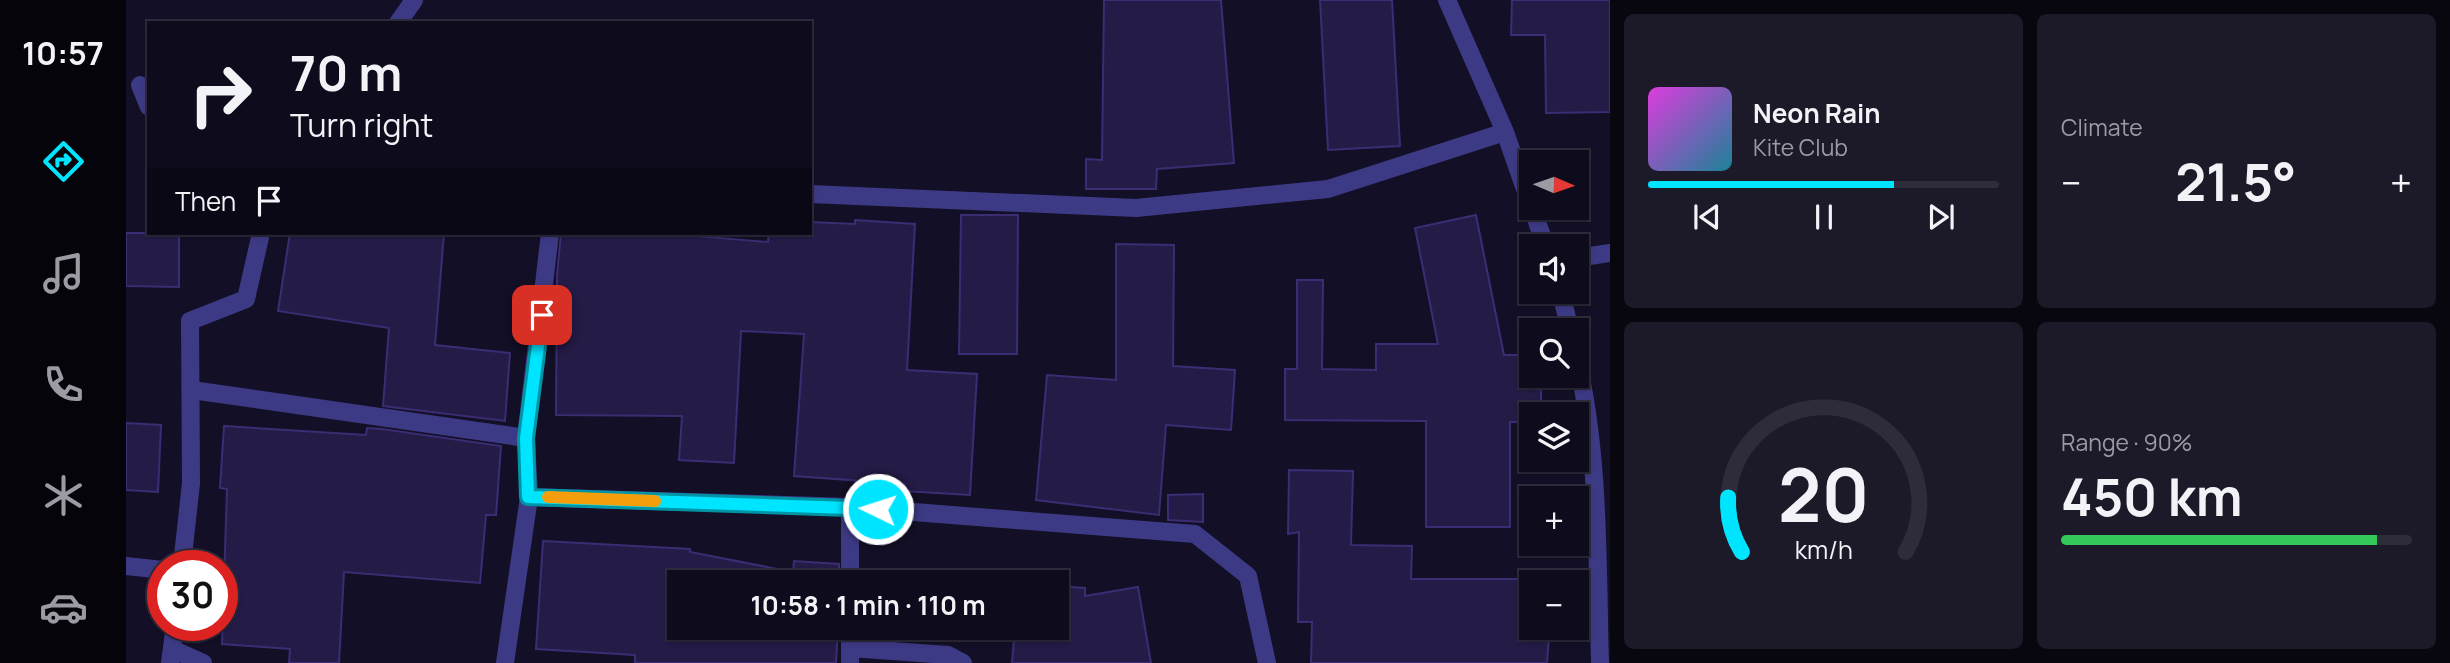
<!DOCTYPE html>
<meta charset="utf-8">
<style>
:root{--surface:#0e0b1c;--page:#1c1929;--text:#f1f3f6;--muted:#9b9ba3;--line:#2e2b3b;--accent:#00e5ff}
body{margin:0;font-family:Manrope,sans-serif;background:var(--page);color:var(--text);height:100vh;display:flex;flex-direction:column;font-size:26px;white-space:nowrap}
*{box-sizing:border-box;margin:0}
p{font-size:23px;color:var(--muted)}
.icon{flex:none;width:38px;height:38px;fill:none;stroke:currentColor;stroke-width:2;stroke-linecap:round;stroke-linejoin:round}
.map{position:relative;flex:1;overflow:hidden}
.side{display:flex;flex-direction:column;gap:14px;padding:14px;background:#08060f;width:840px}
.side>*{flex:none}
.hud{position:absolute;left:21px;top:21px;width:665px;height:214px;border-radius:0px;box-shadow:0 2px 5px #0004,0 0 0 2px var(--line);background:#0e0b1c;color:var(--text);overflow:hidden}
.needle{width:46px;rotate:92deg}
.controls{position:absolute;left:1393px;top:150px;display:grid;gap:14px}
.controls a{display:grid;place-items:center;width:70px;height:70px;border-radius:0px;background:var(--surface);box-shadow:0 2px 5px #0004,0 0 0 2px var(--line);font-size:35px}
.speed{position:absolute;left:21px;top:550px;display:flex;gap:14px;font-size:35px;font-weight:700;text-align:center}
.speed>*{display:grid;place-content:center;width:91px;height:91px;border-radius:50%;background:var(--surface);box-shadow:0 2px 5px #0004,0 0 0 2px var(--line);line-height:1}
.speed .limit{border:10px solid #d22;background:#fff;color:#111}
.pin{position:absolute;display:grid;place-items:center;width:60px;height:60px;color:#fff;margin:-30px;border-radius:14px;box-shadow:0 4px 10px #0006}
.me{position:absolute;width:77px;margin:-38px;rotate:274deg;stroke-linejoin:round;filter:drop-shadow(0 0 5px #0008)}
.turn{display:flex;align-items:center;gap:24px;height:147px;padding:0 28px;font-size:32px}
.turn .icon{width:91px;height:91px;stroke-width:2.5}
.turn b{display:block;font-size:49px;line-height:60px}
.then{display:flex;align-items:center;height:66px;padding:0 28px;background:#0003;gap:14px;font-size:26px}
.big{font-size:52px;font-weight:700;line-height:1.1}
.side .card{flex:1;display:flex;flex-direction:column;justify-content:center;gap:10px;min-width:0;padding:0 24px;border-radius:10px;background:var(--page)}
.side .dial{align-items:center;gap:0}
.dial svg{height:182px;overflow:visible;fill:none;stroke:var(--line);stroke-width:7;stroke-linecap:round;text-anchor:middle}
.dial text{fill:var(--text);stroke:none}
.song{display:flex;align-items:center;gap:21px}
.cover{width:84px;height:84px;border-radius:10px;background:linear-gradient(135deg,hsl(300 70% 55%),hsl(190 70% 35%))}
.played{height:7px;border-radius:4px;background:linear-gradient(90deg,var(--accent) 70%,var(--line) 70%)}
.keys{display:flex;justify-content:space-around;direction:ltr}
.heat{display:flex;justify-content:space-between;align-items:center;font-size:38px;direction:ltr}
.charge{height:10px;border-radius:5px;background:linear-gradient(90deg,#34c759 90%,var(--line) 0)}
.side .tiles{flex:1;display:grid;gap:14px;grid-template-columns:repeat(2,1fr)}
.trip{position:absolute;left:541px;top:570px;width:402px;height:70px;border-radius:0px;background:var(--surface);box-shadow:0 2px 5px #0004,0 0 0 2px var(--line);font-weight:700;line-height:70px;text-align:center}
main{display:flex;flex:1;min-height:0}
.dock{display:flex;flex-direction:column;width:126px;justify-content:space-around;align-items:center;background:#06040b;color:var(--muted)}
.dock .icon{width:49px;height:49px}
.dock .active{color:var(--accent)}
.dock b{font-size:32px;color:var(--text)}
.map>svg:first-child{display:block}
</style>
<main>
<nav class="dock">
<b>10:57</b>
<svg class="icon active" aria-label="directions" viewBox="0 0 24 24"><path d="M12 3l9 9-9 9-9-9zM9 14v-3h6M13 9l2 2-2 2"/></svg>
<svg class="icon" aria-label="music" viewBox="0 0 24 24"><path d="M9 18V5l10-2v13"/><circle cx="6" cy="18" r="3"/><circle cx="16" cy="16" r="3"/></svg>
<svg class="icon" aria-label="phone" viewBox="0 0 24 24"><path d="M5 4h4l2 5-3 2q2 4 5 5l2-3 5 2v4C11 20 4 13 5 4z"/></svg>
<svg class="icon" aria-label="climate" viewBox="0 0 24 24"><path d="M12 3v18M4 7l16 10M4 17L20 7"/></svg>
<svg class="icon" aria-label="car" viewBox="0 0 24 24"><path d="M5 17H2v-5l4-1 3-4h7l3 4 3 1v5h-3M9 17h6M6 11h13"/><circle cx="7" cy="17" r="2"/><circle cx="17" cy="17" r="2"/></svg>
</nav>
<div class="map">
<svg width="1484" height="663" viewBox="0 0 1484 663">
<rect width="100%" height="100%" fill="#130f26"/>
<path fill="#241b47" stroke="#3b2d73" stroke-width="2" d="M 978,0 L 1095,0 L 1108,163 L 1031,169 L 1030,189 L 960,189 L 960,159 L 976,160 Z
M 1194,0 L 1266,0 L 1274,146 L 1202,150 Z
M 1386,0 L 1484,0 L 1484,112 L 1420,113 L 1419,35 L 1385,35 Z
M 835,215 L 892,215 L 891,354 L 833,354 Z
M 1350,215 L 1378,355 L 1405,355 L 1405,376 L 1415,376 L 1415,415 L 1405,415 L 1405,422 L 1384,422 L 1384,527 L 1300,527 L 1300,421 L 1159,420 L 1159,369 L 1171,369 L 1171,280 L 1197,280 L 1196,369 L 1250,370 L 1250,344 L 1312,344 L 1289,228 Z
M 729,220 L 789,224 L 781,370 L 851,374 L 844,495 L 777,491 L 778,484 L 668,476 L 678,334 L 615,331 L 608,463 L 553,460 L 556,416 L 430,415 L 431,275 L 435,233 L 534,233 L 642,242 L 643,233 L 684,233 L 684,222 L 729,224 Z
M 0,233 L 53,233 L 53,287 L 0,286 Z
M 164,233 L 318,233 L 309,345 L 384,353 L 379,421 L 257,406 L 263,328 L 152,311 Z
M 990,244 L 1048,245 L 1047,366 L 1109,370 L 1105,430 L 1040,425 L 1033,515 L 910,500 L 921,375 L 990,380 Z
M 0,423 L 35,425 L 32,492 L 0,490 Z
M 98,426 L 240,435 L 241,428 L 256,429 L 375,446 L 370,515 L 360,515 L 354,583 L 218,572 L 213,663 L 163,663 L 164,649 L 96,644 L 101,489 L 94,488 Z
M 1163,470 L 1227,471 L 1225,545 L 1286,546 L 1285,579 L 1433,579 L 1433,583 L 1405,583 L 1405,628 L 1433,628 L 1433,637 L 1423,637 L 1421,663 L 1185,663 L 1186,622 L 1172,622 L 1173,532 L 1162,534 Z
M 1077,494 L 1077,522 L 1042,520 L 1042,495 Z
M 417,541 L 564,549 L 564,552 L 667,572 L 668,561 L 713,564 L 713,583 L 553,583 L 553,628 L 712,628 L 710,663 L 509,663 L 509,655 L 410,649 Z
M 931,586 L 959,588 L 959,596 L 1012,587 L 1025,663 L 886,663 L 889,628 L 931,628 Z"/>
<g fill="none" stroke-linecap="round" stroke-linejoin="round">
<path stroke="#3d3a85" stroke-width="18" d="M 1321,0 L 1379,132 L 1405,206
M 272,23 L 288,0
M 14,85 L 23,107
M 684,194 L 1010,208 L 1202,189 L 1379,132
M 1406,208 L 1420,247
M 1451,258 L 1484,253
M 1435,292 L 1444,331
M 1451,359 C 1474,459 1471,561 1474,663
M 66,390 L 400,438
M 403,497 L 724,507 L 1069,534 L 1122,576 L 1141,663
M 56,565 L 65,483 L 64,321 L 120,299 L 135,233
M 0,566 L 37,570
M 724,583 L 724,507
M 724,648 L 822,655 L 837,663
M 46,649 L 77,663
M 44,663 L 49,625
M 379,663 L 403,497 L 400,438 L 424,233
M 724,663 L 724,628"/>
</g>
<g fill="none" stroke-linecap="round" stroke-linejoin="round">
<defs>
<path id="route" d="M 416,315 L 400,438 L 402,497 L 752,509"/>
</defs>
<use href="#route" stroke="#0095a6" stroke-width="18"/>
<use href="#route" stroke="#00e5ff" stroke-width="12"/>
<path stroke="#f59e0b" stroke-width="12" d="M 422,497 L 529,501"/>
</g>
</svg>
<div class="controls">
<a><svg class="needle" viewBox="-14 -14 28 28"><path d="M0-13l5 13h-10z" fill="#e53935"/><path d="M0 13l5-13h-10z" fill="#9b9ba3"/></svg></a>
<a><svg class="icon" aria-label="sound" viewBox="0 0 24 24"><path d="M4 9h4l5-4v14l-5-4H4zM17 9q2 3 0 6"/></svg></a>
<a><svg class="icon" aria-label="search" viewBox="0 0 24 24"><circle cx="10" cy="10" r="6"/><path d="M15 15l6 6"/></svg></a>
<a><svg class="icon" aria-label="layers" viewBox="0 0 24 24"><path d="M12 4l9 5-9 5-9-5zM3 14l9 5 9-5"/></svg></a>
<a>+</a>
<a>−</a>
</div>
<div class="speed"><div class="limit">30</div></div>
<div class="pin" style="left:416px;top:315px;background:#d93025"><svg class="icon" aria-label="arrive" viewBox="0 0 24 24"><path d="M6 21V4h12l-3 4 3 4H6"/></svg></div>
<svg class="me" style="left:752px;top:509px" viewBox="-20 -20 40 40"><circle r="17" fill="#00e5ff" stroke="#fff" stroke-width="3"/><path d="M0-11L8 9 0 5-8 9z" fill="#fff"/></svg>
<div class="trip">10:58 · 1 min · 110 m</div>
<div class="hud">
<div class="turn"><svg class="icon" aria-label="right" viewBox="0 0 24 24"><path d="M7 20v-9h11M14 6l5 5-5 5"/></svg><div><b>70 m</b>Turn right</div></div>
<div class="then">Then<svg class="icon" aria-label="arrive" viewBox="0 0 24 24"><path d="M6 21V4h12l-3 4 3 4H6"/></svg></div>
</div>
</div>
<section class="side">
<div class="tiles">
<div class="card">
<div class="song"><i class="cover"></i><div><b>Neon Rain</b><p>Kite Club</p></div></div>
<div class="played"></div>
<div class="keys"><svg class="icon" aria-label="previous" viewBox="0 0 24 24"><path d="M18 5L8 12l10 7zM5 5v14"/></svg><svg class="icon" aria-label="pause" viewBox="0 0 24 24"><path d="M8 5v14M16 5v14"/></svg><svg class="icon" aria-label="next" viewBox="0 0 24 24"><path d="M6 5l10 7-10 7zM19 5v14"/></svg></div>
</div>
<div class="card"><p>Climate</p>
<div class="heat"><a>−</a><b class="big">21.5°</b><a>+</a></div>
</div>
<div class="card dial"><svg viewBox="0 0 100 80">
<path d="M14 69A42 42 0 1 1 86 69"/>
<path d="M14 69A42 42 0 0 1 8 45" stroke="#00e5ff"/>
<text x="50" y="56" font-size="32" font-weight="700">20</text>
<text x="50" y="72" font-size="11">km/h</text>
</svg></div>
<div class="card"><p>Range · 90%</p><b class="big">450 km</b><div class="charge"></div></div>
</div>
</section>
</main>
